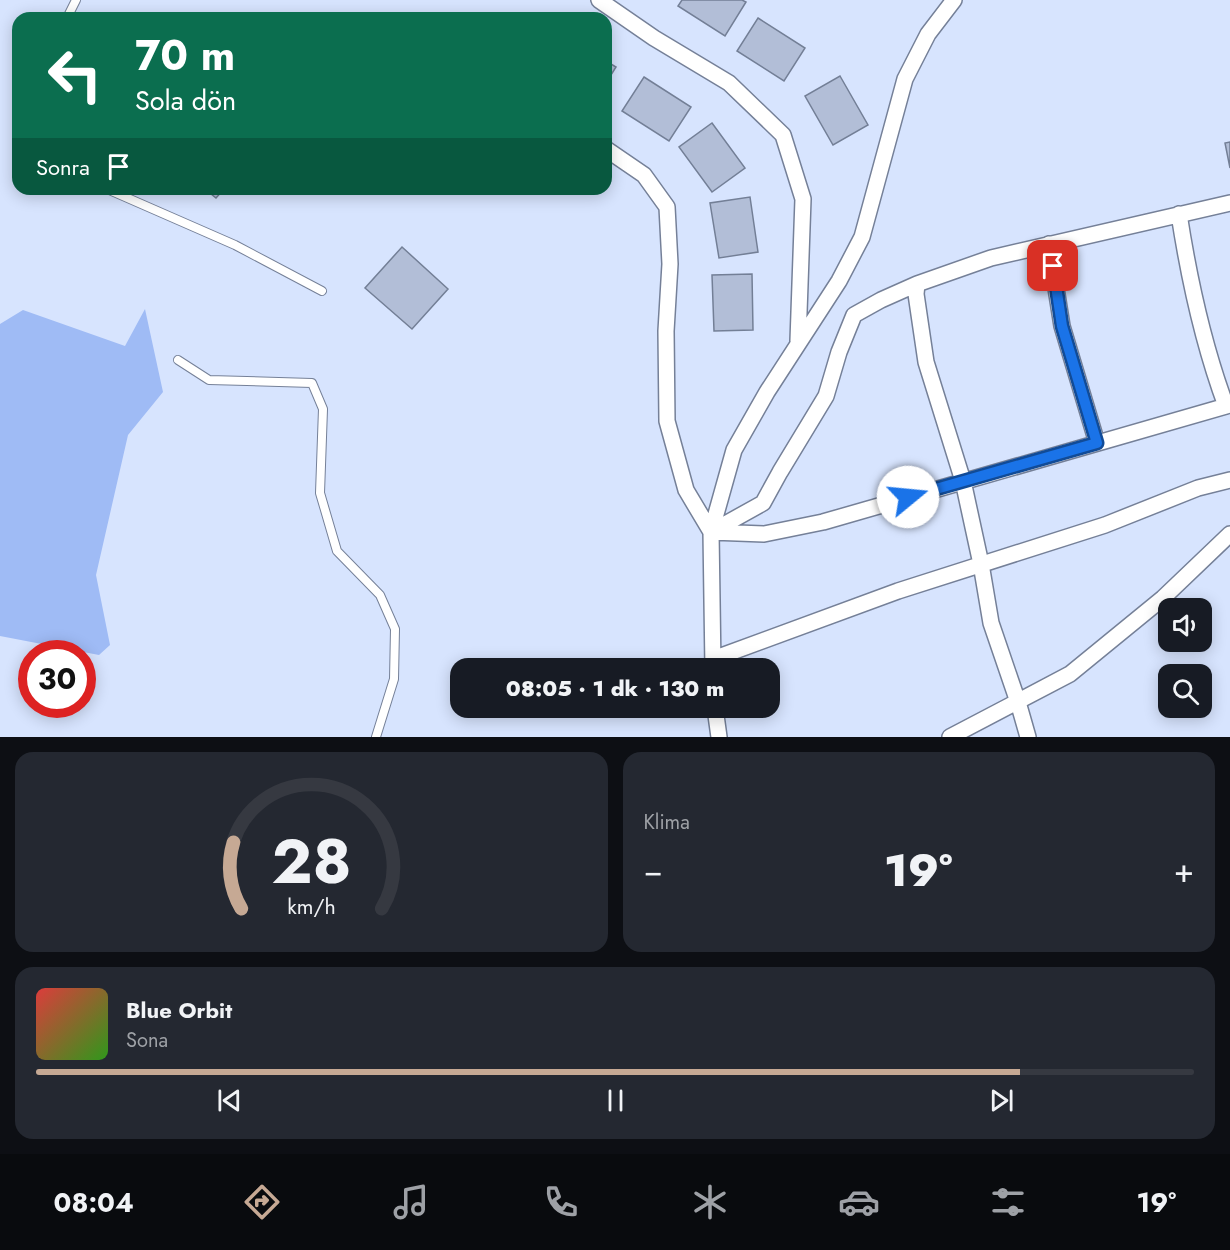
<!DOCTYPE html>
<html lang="tr">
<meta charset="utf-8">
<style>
:root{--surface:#171b24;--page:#242831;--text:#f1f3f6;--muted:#9ea1a6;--line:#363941;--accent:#c6a994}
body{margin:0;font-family:Jost,sans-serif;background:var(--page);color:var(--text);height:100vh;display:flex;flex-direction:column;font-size:22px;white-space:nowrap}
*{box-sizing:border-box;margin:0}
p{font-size:20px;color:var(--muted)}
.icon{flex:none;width:33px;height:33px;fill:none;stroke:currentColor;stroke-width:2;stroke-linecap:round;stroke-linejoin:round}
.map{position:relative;height:737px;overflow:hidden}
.side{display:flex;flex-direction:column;gap:15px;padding:15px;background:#0d0f14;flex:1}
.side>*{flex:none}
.banner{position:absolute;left:12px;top:12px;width:600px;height:183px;border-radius:18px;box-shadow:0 3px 15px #0003;background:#0b6e4f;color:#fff;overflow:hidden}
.controls{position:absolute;left:1158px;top:598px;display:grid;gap:12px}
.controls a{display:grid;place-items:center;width:54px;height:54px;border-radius:12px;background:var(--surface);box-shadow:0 3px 15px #0003;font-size:30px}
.speed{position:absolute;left:18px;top:640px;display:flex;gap:12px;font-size:30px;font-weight:700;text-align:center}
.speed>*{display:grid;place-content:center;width:78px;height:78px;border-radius:50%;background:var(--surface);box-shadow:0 3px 15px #0003;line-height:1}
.speed .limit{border:9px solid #d22;background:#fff;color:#111}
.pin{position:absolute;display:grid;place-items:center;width:51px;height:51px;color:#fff;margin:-26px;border-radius:12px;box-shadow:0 3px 9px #0006}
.me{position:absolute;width:66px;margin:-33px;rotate:73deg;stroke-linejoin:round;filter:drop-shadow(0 0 4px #0008)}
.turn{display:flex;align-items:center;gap:21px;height:126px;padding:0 24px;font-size:27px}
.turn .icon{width:78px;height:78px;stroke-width:2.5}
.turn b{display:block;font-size:42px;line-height:51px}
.then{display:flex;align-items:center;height:57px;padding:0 24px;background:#0003;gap:12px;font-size:22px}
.big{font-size:45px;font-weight:800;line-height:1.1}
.side .widget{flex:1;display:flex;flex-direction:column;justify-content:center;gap:9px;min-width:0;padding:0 21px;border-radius:18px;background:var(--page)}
.side .dial{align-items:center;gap:0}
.dial svg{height:156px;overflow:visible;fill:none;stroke:var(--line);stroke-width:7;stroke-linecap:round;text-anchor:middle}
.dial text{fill:var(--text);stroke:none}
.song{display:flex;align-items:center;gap:18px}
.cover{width:72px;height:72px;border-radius:9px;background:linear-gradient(135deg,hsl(0 70% 55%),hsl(110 70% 35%))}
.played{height:6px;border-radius:3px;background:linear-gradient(90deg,var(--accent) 85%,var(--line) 85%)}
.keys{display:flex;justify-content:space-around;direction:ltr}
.heat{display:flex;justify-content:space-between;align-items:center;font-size:33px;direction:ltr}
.side .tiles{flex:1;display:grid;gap:15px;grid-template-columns:1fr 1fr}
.widget:last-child{grid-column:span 2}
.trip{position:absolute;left:450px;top:658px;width:330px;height:60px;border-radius:18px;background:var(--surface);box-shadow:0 3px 15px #0003;font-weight:800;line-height:60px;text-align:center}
.menu{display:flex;height:96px;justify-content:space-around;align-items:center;background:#090b0e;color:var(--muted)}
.menu .icon{width:42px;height:42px}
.menu .selected{color:var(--accent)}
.menu b{font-size:27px;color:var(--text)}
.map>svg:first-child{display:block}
</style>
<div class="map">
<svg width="1230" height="737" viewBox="0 0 1230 737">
<rect width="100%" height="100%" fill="#d7e4fe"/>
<path fill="#9fbbf5" d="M 145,309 L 163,392 L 128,435 L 96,575 L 110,645 L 99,655 L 0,636 L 0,324 L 23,310 L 125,346 Z"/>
<path fill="#b2bed7" stroke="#737f96" stroke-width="1.5" d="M 682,0 L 742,0 L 746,2 L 725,36 L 678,6 Z
M 758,18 L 805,48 L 784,81 L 737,51 Z
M 606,61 L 616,67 L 606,83 Z
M 840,76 L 868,125 L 833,145 L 805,96 Z
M 644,77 L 691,107 L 669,141 L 622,111 Z
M 712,123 L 745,168 L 712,192 L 679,147 Z
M 1230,142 L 1230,168 L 1225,143 Z
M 205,189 L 224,189 L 216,198 Z
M 750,197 L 758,252 L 719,258 L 710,203 Z
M 402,247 L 448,289 L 412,329 L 365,288 Z
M 752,274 L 753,330 L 714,331 L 712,275 Z"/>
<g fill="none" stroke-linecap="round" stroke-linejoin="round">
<defs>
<path id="service" d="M 67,18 L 76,0
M 107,189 L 235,245 L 322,291
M 178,360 L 209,380 L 312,383 L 323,409 L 320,493 L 337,551 L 380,595 L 395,629 L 394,679 L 376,737"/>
<path id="minor" d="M 599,0 L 654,38 L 729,83 L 783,135 L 803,199 L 798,341
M 606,149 L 644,175 L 667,207 L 670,264 L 666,331 L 667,421 L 686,490 L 711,532
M 1179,214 C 1189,279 1203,344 1226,406
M 1049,244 L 1062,326 L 1097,443
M 917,284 L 916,294 L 926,362 L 963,481 L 981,564 L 991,623 L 1018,702 L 1028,737
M 711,532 L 763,503 L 780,472 L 826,396 L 839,352 L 854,315 L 881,300 L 917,284 L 991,258 L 1230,203
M 711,532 L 764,534 L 823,522 L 1230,405
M 713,659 L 898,591 L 1105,525 L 1198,488 L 1230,480
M 713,669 L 711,532 L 734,450 L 767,392 L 839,281 L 862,237 L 905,79 L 928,34 L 954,0
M 715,708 L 719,737
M 950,737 L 1070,674 L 1163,598 L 1230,534"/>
</defs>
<use href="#service" stroke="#758098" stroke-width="10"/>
<use href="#minor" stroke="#758098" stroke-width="18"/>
<use href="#service" stroke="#fff" stroke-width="8"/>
<use href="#minor" stroke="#fff" stroke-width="15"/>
</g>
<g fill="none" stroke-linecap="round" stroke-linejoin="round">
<defs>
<path id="route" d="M 908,497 L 1097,443 L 1062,326 L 1053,266"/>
</defs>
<use href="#route" stroke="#114b97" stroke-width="15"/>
<use href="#route" stroke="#1a73e8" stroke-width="10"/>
</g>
</svg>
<div class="controls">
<a><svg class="icon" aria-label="sound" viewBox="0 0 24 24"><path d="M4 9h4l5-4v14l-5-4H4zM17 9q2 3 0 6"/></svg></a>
<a><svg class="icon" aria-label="search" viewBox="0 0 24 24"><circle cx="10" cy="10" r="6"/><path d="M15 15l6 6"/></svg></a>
</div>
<div class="speed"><div class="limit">30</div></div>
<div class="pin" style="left:1053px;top:266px;background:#d93025"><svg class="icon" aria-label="arrive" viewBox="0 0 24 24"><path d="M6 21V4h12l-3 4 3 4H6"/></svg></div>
<svg class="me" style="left:908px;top:497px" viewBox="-20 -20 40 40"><circle r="19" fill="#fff"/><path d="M0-13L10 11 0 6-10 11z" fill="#1a73e8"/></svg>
<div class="trip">08:05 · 1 dk · 130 m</div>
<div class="banner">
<div class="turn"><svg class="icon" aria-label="left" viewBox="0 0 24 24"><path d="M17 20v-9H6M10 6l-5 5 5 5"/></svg><div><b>70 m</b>Sola dön</div></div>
<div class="then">Sonra<svg class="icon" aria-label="arrive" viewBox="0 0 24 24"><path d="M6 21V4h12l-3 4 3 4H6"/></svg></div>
</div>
</div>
<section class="side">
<div class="tiles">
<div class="widget dial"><svg viewBox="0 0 100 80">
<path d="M14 69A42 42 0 1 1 86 69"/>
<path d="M14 69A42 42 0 0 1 10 35" stroke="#c6a994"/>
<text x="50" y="56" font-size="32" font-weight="700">28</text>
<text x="50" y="72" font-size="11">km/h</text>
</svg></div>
<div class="widget"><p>Klima</p>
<div class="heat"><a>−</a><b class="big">19°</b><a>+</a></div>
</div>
<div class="widget">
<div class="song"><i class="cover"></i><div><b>Blue Orbit</b><p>Sona</p></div></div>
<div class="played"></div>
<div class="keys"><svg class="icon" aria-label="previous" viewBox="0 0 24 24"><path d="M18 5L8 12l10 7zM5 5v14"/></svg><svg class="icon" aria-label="pause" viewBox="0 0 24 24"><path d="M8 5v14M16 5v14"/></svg><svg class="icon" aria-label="next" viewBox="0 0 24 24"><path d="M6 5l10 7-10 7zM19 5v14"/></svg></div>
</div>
</div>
</section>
<nav class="menu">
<b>08:04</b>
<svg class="icon selected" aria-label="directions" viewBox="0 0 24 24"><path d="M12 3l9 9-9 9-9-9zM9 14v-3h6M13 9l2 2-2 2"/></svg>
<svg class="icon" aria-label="music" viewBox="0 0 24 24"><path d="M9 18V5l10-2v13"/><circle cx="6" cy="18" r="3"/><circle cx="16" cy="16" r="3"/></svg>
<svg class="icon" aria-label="phone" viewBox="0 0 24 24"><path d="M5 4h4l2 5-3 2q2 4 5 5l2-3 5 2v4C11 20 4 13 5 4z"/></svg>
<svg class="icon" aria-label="climate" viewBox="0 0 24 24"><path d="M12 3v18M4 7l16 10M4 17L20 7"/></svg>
<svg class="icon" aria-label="car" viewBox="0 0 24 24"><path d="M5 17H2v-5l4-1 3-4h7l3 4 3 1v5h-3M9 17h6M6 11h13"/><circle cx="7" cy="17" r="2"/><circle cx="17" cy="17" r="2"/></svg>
<svg class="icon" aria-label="filters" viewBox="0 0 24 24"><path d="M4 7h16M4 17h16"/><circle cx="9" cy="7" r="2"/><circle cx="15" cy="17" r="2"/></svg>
<b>19°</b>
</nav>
